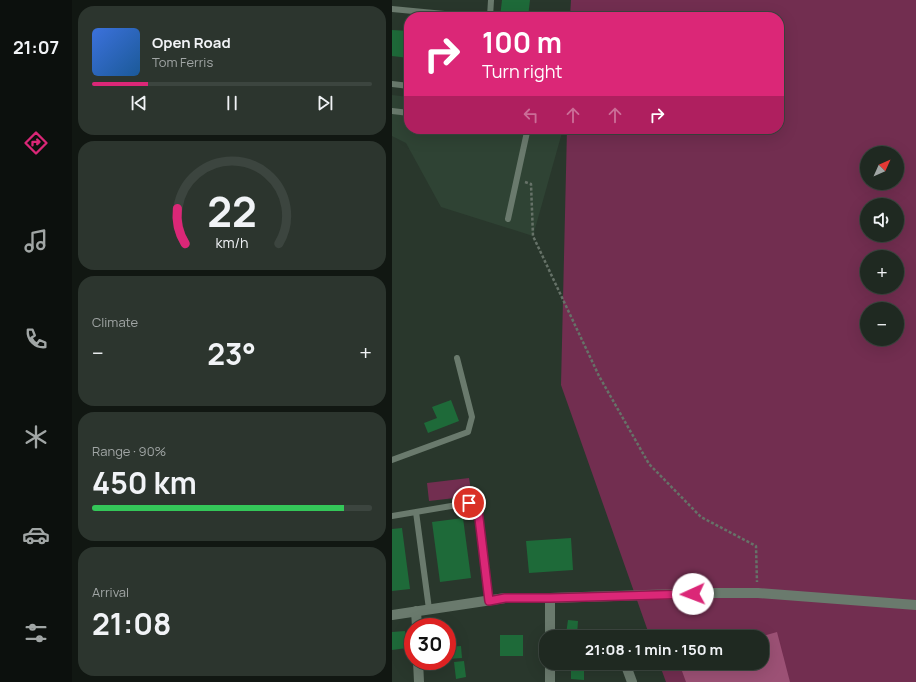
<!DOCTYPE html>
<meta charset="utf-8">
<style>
:root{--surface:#1f2921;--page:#2c352e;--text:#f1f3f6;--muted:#a1a6a5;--line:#3c453f;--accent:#db2777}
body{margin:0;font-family:Manrope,sans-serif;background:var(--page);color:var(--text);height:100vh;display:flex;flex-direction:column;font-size:15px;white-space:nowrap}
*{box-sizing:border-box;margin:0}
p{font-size:13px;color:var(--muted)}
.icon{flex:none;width:22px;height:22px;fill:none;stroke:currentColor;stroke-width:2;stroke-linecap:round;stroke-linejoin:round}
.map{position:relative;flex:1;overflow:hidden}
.details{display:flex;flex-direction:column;gap:6px;padding:6px;background:#111712;width:320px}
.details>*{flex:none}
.banner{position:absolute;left:12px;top:12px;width:380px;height:122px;border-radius:16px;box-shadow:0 4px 16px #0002,0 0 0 1px var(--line);background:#db2777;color:#fff;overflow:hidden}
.needle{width:26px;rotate:45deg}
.fabs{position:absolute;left:468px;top:146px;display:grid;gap:8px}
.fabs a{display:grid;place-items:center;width:44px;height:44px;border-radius:50%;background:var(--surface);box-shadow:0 4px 16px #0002,0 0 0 1px var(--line);font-size:20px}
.speed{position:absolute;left:12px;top:618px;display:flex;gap:8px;font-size:20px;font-weight:700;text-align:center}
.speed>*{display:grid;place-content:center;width:52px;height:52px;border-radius:50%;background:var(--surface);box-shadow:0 4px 16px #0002,0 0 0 1px var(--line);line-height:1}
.speed .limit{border:6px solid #d22;background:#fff;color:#111}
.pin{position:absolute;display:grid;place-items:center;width:34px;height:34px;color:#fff;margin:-17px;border:2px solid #fff;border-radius:50%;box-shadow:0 1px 4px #0007}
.me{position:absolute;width:44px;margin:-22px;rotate:268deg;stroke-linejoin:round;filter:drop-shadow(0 0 3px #0008)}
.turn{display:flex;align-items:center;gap:14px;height:84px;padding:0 12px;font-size:18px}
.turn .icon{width:52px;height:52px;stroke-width:2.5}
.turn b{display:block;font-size:28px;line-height:34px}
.lanes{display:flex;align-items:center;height:38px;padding:0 12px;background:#0003;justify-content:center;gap:20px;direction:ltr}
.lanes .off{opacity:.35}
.big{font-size:30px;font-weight:700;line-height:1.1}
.details .card{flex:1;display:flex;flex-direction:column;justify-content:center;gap:6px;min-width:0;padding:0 14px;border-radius:16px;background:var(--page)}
.details .dial{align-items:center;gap:0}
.dial svg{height:104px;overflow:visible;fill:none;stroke:var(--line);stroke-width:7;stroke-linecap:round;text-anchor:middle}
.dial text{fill:var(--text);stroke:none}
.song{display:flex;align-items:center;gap:12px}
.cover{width:48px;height:48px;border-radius:6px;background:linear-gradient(135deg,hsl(220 70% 55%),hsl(210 70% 35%))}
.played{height:4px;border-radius:2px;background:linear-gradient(90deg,var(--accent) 20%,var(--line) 20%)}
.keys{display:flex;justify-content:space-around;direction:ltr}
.heat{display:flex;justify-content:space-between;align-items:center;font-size:22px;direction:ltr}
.charge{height:6px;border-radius:3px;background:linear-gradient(90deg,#34c759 90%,var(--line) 0)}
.trip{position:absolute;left:147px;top:630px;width:230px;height:40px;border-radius:16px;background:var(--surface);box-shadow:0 4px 16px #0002,0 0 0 1px var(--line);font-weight:700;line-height:40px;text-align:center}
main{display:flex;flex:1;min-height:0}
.dock{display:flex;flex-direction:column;width:72px;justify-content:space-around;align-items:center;background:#0c100d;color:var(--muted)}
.dock .icon{width:28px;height:28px}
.dock .current{color:var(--accent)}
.dock b{font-size:18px;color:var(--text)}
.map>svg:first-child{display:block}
</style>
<main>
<nav class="dock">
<b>21:07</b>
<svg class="icon current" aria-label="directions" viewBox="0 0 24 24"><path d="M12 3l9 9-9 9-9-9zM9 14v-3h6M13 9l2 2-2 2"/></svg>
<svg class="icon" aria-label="music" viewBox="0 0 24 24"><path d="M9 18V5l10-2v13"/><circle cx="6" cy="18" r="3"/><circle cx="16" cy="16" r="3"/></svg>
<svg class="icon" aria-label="phone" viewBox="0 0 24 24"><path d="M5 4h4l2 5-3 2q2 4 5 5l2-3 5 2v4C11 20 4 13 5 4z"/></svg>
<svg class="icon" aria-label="climate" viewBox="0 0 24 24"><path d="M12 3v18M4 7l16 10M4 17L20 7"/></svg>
<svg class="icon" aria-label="car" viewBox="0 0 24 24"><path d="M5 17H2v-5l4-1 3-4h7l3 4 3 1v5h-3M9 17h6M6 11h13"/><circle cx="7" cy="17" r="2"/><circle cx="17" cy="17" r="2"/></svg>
<svg class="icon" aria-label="filters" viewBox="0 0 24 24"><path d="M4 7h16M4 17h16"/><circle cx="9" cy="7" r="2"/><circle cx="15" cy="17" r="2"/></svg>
</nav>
<section class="details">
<div class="card">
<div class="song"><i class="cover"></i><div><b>Open Road</b><p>Tom Ferris</p></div></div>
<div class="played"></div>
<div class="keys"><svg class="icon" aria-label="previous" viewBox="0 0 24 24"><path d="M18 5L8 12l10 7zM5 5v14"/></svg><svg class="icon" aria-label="pause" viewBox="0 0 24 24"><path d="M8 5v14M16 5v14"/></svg><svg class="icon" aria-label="next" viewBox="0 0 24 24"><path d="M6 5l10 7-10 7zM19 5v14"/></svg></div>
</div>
<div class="card dial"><svg viewBox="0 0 100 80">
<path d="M14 69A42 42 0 1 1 86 69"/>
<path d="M14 69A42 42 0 0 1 8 42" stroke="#db2777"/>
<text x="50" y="56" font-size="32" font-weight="700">22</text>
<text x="50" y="72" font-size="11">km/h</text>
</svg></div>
<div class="card"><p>Climate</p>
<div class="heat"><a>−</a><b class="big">23°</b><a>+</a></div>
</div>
<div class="card"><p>Range · 90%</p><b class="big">450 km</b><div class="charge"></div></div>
<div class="card"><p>Arrival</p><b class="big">21:08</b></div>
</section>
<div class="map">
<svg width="524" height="682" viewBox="0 0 524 682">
<rect width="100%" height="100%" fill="#29372c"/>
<path fill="#2f4334" d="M 0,95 L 17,97 L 17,129 L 171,129 L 141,236 L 49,207 L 14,143 L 0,136 Z"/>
<path fill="#722e50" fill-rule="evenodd" d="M 179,0 L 524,0 L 524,682 L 274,682 L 267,663 L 370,663 L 370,637 L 258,637 L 169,385 L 175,129 L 387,129 L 387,17 L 178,17 ZM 475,153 L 505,153 L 505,183 L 475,183 ZM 475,205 L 505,205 L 505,235 L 475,235 ZM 475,257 L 505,257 L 505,287 L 475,287 ZM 475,309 L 505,309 L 505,339 L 475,339 Z
M 77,478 L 80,496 L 37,501 L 35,483 Z"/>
<path fill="#9c5175" d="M 385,632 L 398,682 L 294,682 L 287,663 L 370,663 L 370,637 L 367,637 Z"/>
<path fill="#1e6a39" d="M 110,0 L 138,0 L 136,17 L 108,17 Z
M 0,30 L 17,31 L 17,58 L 0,56 Z
M 59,400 L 67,421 L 36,433 L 32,423 L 45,418 L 40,407 Z
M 71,518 L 79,578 L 48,582 L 40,522 Z
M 10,528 L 18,589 L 0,591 L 0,529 Z
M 179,538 L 181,570 L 137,573 L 134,541 Z
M 176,620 L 186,621 L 185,635 L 174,634 Z
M 13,631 L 15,648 L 0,650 L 0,632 Z
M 108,635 L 131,635 L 131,656 L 108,656 Z
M 69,646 L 70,658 L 55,659 L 55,647 Z
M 72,661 L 74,677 L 64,679 L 62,662 Z
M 179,664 L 192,665 L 192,680 L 179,679 Z"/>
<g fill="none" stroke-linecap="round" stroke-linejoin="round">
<path stroke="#667268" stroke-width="2.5" stroke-dasharray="3 2" stroke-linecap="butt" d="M 133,182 L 139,184 L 141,236 L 207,376 L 257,464 L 309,517 L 364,546 L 365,582"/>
<path stroke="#6a7a6d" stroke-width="6" d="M 0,9 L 84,17
M 98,17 L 99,0
M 0,84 L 17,86
M 0,111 L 17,113
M 115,129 L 135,132 L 116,219
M 0,460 L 76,432 L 80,417 L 65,358
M 24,512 L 37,609
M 0,516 L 77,503 L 83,504 L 85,510 L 97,601"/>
<path stroke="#6a7a6d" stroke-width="10" d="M 158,598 L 158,637
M 24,611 L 25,627
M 0,615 L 113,598 L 158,598 L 317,593 L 366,593 L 524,605
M 26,661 L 27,682
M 158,663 L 158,682
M 233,663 L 240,682"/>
</g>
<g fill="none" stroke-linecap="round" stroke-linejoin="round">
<defs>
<path id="route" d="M 77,503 L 83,504 L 86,510 L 97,601 L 113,598 L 158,598 L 301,594"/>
</defs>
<use href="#route" stroke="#8e194d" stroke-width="10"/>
<use href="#route" stroke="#db2777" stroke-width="7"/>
</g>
</svg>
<div class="fabs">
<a><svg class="needle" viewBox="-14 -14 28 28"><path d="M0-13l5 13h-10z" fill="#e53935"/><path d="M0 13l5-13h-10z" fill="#a1a6a5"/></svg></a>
<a><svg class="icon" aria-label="sound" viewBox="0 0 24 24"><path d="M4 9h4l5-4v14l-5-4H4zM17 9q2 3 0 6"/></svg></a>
<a>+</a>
<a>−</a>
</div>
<div class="speed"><div class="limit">30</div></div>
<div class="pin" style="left:77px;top:503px;background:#d93025"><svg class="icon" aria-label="arrive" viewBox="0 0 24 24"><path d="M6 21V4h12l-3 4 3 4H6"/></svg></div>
<svg class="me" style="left:301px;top:594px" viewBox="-20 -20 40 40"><circle r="19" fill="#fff"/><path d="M0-13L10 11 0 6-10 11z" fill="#db2777"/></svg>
<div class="trip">21:08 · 1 min · 150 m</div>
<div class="banner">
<div class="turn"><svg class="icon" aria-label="right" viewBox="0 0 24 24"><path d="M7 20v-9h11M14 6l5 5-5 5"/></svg><div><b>100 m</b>Turn right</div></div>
<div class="lanes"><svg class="icon off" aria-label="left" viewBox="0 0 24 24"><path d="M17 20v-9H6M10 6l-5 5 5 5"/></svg><svg class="icon off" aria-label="ahead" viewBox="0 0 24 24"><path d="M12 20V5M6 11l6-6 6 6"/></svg><svg class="icon off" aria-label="ahead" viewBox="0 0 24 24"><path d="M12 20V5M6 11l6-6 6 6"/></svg><svg class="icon" aria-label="right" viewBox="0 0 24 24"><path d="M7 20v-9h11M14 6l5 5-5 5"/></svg></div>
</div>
</div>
</main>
